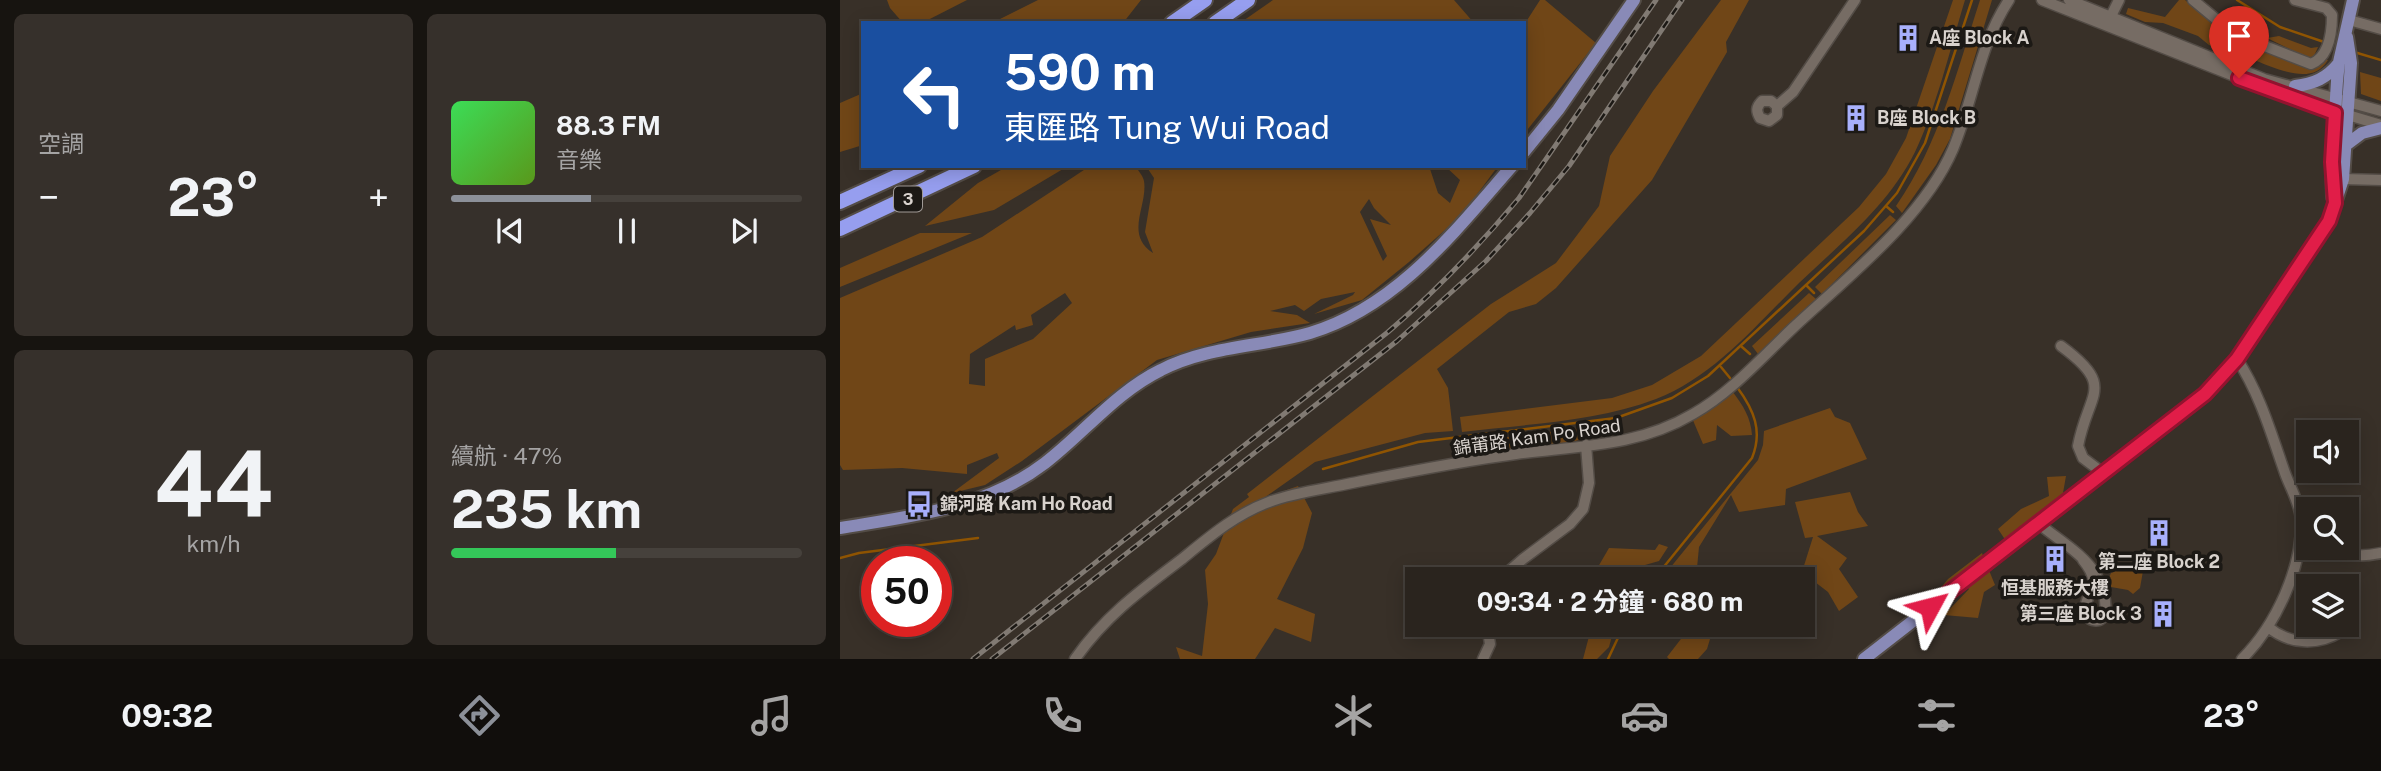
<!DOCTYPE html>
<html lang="zh-TW">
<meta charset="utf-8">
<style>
:root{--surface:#2a241e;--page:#36302b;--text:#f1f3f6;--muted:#a5a4a4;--line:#46413c;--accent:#8c9099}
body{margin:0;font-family:"Public Sans","Noto Sans TC",sans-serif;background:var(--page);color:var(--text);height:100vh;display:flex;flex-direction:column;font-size:26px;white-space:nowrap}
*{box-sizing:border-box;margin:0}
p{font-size:23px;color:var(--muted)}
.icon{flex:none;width:38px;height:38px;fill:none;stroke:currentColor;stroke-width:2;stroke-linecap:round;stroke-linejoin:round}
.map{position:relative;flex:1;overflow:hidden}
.details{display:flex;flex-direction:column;gap:14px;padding:14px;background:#171410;width:840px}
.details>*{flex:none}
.top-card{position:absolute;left:21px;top:21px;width:665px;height:147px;border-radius:0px;box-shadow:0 4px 18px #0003,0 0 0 2px var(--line);background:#1a4fa0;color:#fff;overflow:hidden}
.buttons{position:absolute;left:1456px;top:420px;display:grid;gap:14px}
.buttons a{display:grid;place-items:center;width:63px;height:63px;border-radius:0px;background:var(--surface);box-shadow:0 4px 18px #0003,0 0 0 2px var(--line);font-size:35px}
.speed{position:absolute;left:21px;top:546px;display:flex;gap:14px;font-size:35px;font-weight:700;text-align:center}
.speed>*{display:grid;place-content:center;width:91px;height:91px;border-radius:50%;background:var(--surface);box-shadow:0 4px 18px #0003,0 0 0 2px var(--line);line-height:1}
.speed .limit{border:10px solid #d22;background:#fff;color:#111}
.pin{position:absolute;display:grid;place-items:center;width:60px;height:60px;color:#fff;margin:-72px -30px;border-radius:50% 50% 50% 0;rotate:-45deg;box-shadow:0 0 7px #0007}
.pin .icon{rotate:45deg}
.me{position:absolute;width:77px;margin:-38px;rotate:52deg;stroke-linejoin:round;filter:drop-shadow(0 0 5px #0008)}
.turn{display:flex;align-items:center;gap:24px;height:147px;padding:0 28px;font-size:32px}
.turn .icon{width:91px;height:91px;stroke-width:2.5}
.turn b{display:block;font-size:49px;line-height:60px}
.big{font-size:52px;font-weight:700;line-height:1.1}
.details .widget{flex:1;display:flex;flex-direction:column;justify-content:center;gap:10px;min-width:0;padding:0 24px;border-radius:10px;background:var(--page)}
.details .dial{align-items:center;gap:0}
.dial b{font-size:91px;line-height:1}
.song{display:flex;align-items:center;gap:21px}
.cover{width:84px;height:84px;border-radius:10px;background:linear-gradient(135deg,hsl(130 70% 55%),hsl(90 70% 35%))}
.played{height:7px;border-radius:4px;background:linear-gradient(90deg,var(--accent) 40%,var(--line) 40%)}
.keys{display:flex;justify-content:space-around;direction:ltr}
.heat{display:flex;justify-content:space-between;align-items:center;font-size:38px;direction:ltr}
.charge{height:10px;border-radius:5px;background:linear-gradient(90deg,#34c759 47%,var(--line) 0)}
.details .tiles{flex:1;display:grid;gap:14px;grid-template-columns:repeat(2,1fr)}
.trip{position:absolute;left:565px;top:567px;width:410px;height:70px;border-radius:0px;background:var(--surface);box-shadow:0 4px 18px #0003,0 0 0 2px var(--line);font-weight:700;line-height:70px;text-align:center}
.menu{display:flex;height:112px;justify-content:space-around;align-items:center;background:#110e0c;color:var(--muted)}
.menu .icon{width:49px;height:49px}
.menu .active{color:var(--accent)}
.menu b{font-size:32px;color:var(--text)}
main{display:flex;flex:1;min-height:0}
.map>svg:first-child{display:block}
</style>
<main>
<section class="details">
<div class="tiles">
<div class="widget"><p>空調</p>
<div class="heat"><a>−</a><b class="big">23°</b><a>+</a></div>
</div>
<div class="widget">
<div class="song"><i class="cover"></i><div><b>88.3 FM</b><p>音樂</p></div></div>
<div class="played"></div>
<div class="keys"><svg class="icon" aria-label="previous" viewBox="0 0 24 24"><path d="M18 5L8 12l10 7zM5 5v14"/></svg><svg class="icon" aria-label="pause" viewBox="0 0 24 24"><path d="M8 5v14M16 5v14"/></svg><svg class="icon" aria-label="next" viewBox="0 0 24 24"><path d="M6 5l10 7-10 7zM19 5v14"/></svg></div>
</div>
<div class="widget dial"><b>44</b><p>km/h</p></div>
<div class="widget"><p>續航 · 47%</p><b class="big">235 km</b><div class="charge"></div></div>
</div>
</section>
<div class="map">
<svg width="1541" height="659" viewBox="0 0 1541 659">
<rect width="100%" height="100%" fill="#383028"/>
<path fill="#704617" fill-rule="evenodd" d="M 47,0 L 127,0 L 82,23 L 63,23 L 50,8 Z
M 198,0 L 301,0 L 283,23 L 152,23 Z
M 433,0 L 614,0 L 634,23 L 400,23 Z
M 700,0 L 705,0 L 756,43 L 684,134 L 684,25 Z
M 881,0 L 909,0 L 886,42 L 887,52 L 812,180 L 716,288 L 696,304 L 669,312 L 597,369 L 608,388 L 613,431 L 585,433 L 475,462 L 424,498 L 458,486 L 472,513 L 463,548 L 437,599 L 475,614 L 471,642 L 435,628 L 415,659 L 340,659 L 336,647 L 362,656 L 368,604 L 365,570 L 376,554 L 393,509 L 409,497 L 407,494 L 651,304 L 716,263 L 759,206 L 770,156 L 813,91 Z
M 1113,0 L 1125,0 C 1110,49 1097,106 1075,152 C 1048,206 1002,242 959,283 C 917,324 874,377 816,399 C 756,422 686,424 622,432 L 620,417 L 772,398 L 812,385 L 861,356 L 1019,207 L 1046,174 L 1066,138 Z
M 1140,0 L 1152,0 L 1110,139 L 1096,165 L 1062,213 L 1056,206 C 1099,144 1117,71 1140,0 Z
M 1339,0 L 1345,0 L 1381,31 L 1403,43 L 1404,47 L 1401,57 L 1369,45 L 1358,36 L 1323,23 L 1305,22 L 1286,14 L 1288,8 L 1325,17 Z
M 1439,36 L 1471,48 L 1478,47 L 1474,56 L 1468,58 L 1427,38 Z
M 1418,52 L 1424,52 L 1469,67 L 1483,59 L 1488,60 C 1472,88 1434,67 1411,59 Z
M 1520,72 L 1541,78 L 1541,101 L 1521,94 Z
M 23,93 L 23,145 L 0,152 L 0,103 Z
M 168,166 L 228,166 L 154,210 L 85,226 L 138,183 Z
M 250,166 L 295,166 C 298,170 303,176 304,181 C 308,206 284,234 313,253 L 305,232 L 314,178 L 306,166 L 589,166 L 598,193 L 610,203 L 620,180 L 605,166 L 658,166 L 622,215 L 569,262 L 522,300 L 474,314 L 513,295 L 515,292 L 481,299 L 464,311 L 455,305 L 430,311 L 457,315 L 470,323 L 411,332 L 317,360 L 182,461 L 145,485 L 112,493 L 159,458 L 157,453 L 127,465 L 127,474 L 62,468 L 3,470 L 0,465 L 0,298 L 142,237 ZM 529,199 L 534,208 L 551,225 L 530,219 L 547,256 L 543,261 L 520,212 ZM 225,293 L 232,303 L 193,339 L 145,359 L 145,386 L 129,384 L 130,354 L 175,325 L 176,330 L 193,325 L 191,315 Z
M 1050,215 L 1056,220 L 982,294 L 975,287 Z
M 80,233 L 132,233 L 0,287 L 0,268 Z
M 969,293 L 976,299 L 918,354 L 912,346 Z
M 892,391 C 903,405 911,418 912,435 L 891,436 L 877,425 L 876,440 L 863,444 L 852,418 Z
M 990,408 L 995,417 L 1010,423 L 1027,459 L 946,489 L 945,505 L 899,512 L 891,495 L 859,547 L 857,568 L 842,579 L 821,579 L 918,460 L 923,445 L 924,431 Z
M 749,427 L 751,436 L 729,443 L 630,455 L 628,442 Z
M 1226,476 L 1223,493 L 1201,514 L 1179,527 L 1166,541 L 1158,529 L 1181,509 L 1209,496 L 1207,477 Z
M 1010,492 L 1018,512 L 1028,526 L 977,536 L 1007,558 L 999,569 L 1018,597 L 999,611 L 988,592 L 962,572 L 973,537 L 965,538 L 955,502 Z
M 819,544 L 828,547 L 819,561 L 805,565 L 801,579 L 751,579 L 769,548 L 815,550 Z
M 1142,553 L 1155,585 L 1144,592 L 1138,618 L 1104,615 L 1129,589 L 1120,579 L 1094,596 L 1108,579 Z
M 1292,565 L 1303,571 L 1300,588 L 1293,594 L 1288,590 L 1271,587 L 1268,580 L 1271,573 Z
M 752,625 L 775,625 L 769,647 L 757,659 L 743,659 Z
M 844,635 L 870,639 L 867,649 L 858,659 L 829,659 L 827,657 Z"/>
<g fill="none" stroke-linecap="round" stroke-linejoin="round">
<path stroke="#8f5402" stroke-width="2.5" d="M 1397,0 L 1440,27 L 1484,42
M 1514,52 L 1541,60
M 1046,206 L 1053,212
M 967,286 L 974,293
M 902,347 L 910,354
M 881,367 L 890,378
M 483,469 L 578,442 L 776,418 L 832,398 L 868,376 L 1024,231 L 1057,193 L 1085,143 L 1132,0
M 0,558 L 19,553 L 138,538
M 814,579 L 912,458 C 923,431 914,410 897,387
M 768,659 L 784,625"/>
<defs>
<path id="minor" d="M 1202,0 L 1445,96 L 1541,125
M 1229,0 L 1424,79 L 1541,111
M 1353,0 L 1394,34 L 1471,64 C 1489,57 1492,32 1492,15 L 1486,8 L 1455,0
M 1271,16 L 1279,0
M 1509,20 L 1541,29
M 937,106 L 931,101 L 922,101 C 916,107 916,111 920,118 L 929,121 L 937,115 L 937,106 L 953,92 L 1015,0
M 1503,179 L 1541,180
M 1221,346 C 1277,387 1248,392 1238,446 L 1243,458 L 1263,473
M 1397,359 C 1420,394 1431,433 1445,473 C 1450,487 1460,504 1461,519 C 1463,567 1436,625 1402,659
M 1198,523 C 1217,539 1244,554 1256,575 C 1262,585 1267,601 1265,612 C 1262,625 1250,621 1244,614 C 1245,590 1265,587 1243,560
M 1479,548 C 1501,555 1518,558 1541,553
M 660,579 L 683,559 L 730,524 L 743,509 L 749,483 L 746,445
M 1428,627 C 1450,645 1478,646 1502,631
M 235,659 C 265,616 301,590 342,559 C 369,537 396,514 429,502 C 455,492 485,489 512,483 C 567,472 621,461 676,454 C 738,446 797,447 853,414 C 892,392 923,356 955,326 C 1009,276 1084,217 1113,149 C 1134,99 1139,45 1169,0
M 643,659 L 650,644 L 647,625"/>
<path id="major" d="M 1455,86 C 1474,84 1487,78 1499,63
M 1506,145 L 1522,133 L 1541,128
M 684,152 L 718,110 L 794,0
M 1493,197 L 1492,162 L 1497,81 L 1499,62 L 1513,0
M 0,528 C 72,516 145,509 205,463 C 244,433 276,392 321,370 C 367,346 421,347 470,333 C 557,307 615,231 672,166
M 1024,659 L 1365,394 L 1397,359 L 1489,221 L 1503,179 L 1504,165 L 1511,63 L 1507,37"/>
<path id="highway" d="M 332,23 L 365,0
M 375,23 L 408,0
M 0,202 L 79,166
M 0,229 L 134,166"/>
</defs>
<use href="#minor" stroke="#534c46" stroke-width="13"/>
<use href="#major" stroke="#534c46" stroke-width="16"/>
<use href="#highway" stroke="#534c46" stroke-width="18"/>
<use href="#minor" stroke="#766c64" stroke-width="10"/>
<use href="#major" stroke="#898ab7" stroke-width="12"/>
<use href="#highway" stroke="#969eef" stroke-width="14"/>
<defs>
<path id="rail" d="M 133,659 L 548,332 C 596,291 639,246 679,198 L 816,0
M 152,659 L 557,341 L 646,261 L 690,213 L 729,166 L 842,0"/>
</defs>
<use href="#rail" stroke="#817a73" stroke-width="5"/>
<use href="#rail" stroke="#1c1915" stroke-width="2.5" stroke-dasharray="8" stroke-linecap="butt"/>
</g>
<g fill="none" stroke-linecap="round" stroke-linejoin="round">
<defs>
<path id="route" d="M 1090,607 L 1365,394 L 1397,359 L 1489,221 L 1495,203 L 1492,162 L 1495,113 L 1399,78"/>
</defs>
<use href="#route" stroke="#92132f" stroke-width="18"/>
<use href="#route" stroke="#e11d48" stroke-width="12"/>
</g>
<defs>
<symbol id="building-bare" viewBox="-9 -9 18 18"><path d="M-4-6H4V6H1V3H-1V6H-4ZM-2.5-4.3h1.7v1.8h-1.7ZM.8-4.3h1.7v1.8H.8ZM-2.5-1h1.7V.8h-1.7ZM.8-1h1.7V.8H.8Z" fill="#a8b0fc" stroke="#1c1915" stroke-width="2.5" paint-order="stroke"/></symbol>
<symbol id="bus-bare" viewBox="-9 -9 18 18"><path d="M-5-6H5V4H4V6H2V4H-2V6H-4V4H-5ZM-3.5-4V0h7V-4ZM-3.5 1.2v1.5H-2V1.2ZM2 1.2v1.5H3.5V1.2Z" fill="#a8b0fc" stroke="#1c1915" stroke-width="2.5" paint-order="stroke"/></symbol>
</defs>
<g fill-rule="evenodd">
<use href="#building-bare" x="1049" y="19" width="38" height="38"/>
<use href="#building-bare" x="997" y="99" width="38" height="38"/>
<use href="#bus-bare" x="60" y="485" width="38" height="38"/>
<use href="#building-bare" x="1300" y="514" width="38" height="38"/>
<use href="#building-bare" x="1196" y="540" width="38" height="38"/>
<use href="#building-bare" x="1304" y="595" width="38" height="38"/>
</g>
<g text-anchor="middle" stroke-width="7" stroke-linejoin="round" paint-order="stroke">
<rect fill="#1c1915" stroke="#a09a96" stroke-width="2" x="54" y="186.5" width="28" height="25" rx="5"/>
<g font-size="16" font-weight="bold" fill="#d8d2cd">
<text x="68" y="205">3</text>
</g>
<g font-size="18" font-weight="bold" fill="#d8d2cd" stroke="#1c1915" text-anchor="start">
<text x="1089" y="44">A座 Block A</text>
<text x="1037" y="124">B座 Block B</text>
<text x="100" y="510">錦河路 Kam Ho Road</text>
<text x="1319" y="568" text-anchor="middle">第二座 Block 2</text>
<text x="1215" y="594" text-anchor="middle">恒基服務大樓</text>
<text x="1302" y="620" text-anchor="end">第三座 Block 3</text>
</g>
<g font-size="18" fill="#d8d2cd" stroke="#1c1915">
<text transform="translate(697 437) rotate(-8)" y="6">錦莆路 Kam Po Road</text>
</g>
</g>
</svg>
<div class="buttons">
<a><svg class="icon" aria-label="sound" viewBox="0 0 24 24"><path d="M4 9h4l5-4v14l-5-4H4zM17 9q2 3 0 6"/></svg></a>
<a><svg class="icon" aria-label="search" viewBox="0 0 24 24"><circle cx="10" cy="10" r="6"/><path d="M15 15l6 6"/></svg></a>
<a><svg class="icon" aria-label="layers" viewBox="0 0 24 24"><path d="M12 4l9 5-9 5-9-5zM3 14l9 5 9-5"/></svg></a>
</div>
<div class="speed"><div class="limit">50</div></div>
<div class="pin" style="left:1399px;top:78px;background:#d93025"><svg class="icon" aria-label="arrive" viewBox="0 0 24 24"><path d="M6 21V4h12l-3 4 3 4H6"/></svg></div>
<svg class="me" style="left:1090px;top:607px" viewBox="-20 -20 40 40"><path d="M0-17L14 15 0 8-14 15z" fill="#e11d48" stroke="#fff" stroke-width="4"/></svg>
<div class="trip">09:34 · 2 分鐘 · 680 m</div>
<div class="top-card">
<div class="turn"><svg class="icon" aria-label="left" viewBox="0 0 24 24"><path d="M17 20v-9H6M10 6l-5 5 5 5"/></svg><div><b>590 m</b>東匯路 Tung Wui Road</div></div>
</div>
</div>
</main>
<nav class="menu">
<b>09:32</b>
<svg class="icon active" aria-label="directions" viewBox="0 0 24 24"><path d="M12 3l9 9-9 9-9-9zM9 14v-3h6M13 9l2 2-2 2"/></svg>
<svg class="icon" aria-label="music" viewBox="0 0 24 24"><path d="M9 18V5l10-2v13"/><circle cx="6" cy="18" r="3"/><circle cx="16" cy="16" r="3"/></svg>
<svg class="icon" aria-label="phone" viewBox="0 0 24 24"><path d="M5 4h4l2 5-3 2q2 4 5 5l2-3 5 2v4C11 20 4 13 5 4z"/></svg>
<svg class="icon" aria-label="climate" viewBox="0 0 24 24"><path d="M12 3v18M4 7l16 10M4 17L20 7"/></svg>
<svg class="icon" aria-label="car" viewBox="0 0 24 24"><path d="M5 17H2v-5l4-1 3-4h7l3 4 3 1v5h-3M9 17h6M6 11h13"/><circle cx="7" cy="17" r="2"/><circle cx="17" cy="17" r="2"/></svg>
<svg class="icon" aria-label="filters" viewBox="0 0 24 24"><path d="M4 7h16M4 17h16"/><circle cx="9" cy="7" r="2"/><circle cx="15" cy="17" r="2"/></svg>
<b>23°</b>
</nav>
